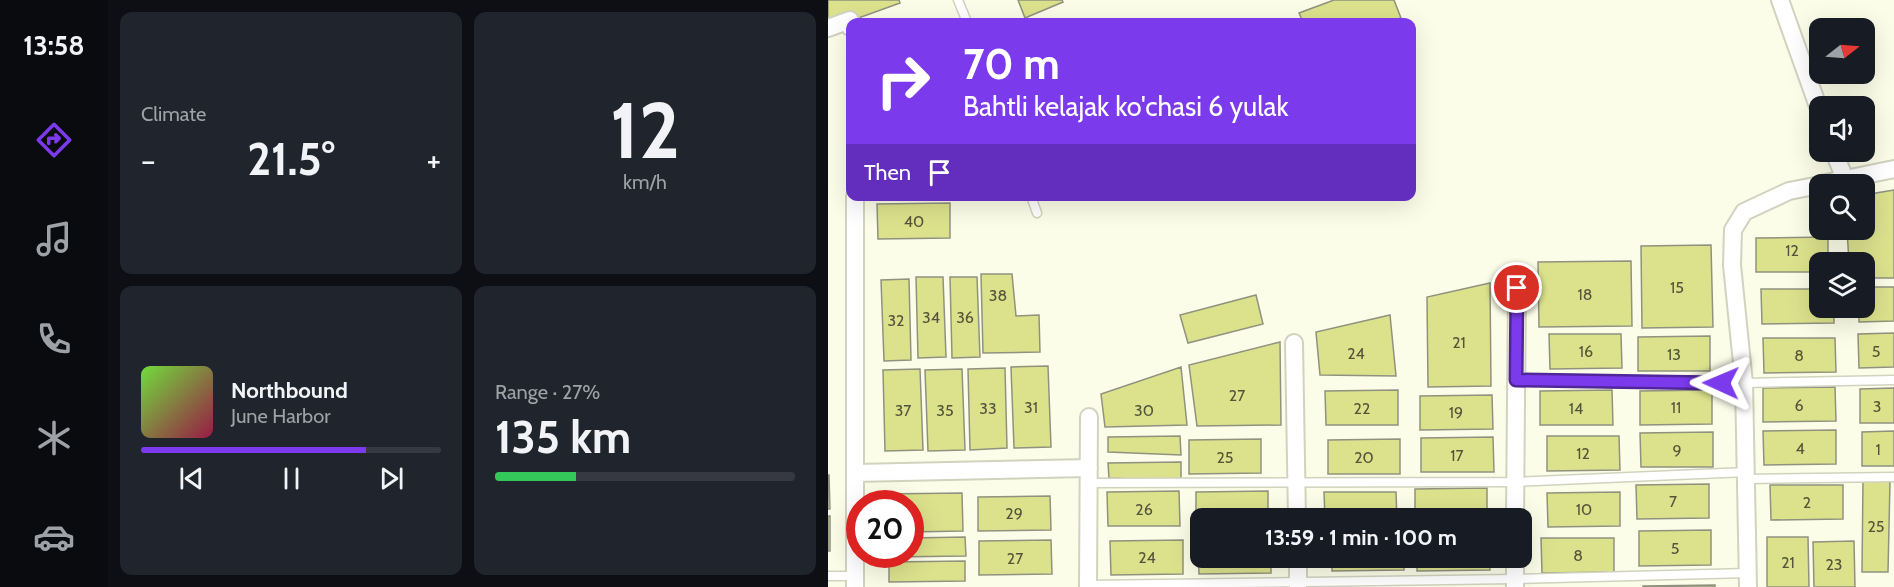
<!DOCTYPE html>
<meta charset="utf-8">
<style>
:root{--surface:#171b24;--page:#20242c;--text:#f1f3f6;--muted:#9ea1a6;--line:#363941;--accent:#7c3aed}
body{margin:0;font-family:Cabin,sans-serif;background:var(--page);color:var(--text);height:100vh;display:flex;flex-direction:column;font-size:22px;white-space:nowrap}
*{box-sizing:border-box;margin:0}
p{font-size:20px;color:var(--muted)}
.icon{flex:none;width:33px;height:33px;fill:none;stroke:currentColor;stroke-width:2;stroke-linecap:round;stroke-linejoin:round}
.map{position:relative;flex:1;overflow:hidden}
.side{display:flex;flex-direction:column;gap:12px;padding:12px;background:#0d0f14;width:720px}
.side>*{flex:none}
.banner{position:absolute;left:18px;top:18px;width:570px;height:183px;border-radius:12px;box-shadow:0 6px 24px #0002;background:#7c3aed;color:#fff;overflow:hidden}
.needle{width:39px;rotate:73deg}
.fabs{position:absolute;left:981px;top:18px;display:grid;gap:12px}
.fabs a{display:grid;place-items:center;width:66px;height:66px;border-radius:12px;background:var(--surface);box-shadow:0 6px 24px #0002;font-size:30px}
.speed{position:absolute;left:18px;top:490px;display:flex;gap:12px;font-size:30px;font-weight:700;text-align:center}
.speed>*{display:grid;place-content:center;width:78px;height:78px;border-radius:50%;background:var(--surface);box-shadow:0 6px 24px #0002;line-height:1}
.speed .limit{border:9px solid #d22;background:#fff;color:#111}
.pin{position:absolute;display:grid;place-items:center;width:51px;height:51px;color:#fff;margin:-26px;border:3px solid #fff;border-radius:50%;box-shadow:0 2px 6px #0007}
.me{position:absolute;width:66px;margin:-33px;rotate:271deg;stroke-linejoin:round;filter:drop-shadow(0 0 4px #0008)}
.turn{display:flex;align-items:center;gap:21px;height:126px;padding:0 18px;font-size:27px}
.turn .icon{width:78px;height:78px;stroke-width:2.5}
.turn b{display:block;font-size:42px;line-height:51px}
.then{display:flex;align-items:center;height:57px;padding:0 18px;background:#0003;gap:12px;font-size:22px}
.big{font-size:45px;font-weight:700;line-height:1.1}
.side .card{flex:1;display:flex;flex-direction:column;justify-content:center;gap:9px;min-width:0;padding:0 21px;border-radius:12px;background:var(--page)}
.side .dial{align-items:center;gap:0}
.dial b{font-size:78px;line-height:1}
.song{display:flex;align-items:center;gap:18px}
.cover{width:72px;height:72px;border-radius:9px;background:linear-gradient(135deg,hsl(100 70% 55%),hsl(340 70% 35%))}
.played{height:6px;border-radius:3px;background:linear-gradient(90deg,var(--accent) 75%,var(--line) 75%)}
.keys{display:flex;justify-content:space-around;direction:ltr}
.heat{display:flex;justify-content:space-between;align-items:center;font-size:33px;direction:ltr}
.charge{height:9px;border-radius:4px;background:linear-gradient(90deg,#34c759 27%,var(--line) 0)}
.side .tiles{flex:1;display:grid;gap:12px;grid-template-columns:repeat(2,1fr)}
.trip{position:absolute;left:362px;top:508px;width:342px;height:60px;border-radius:12px;background:var(--surface);box-shadow:0 6px 24px #0002;font-weight:700;line-height:60px;text-align:center}
main{display:flex;flex:1;min-height:0}
.tabs{display:flex;flex-direction:column;width:108px;justify-content:space-around;align-items:center;background:#090b0e;color:var(--muted)}
.tabs .icon{width:42px;height:42px}
.tabs .on{color:var(--accent)}
.tabs b{font-size:27px;color:var(--text)}
.map>svg:first-child{display:block}
</style>
<main>
<nav class="tabs">
<b>13:58</b>
<svg class="icon on" aria-label="directions" viewBox="0 0 24 24"><path d="M12 3l9 9-9 9-9-9zM9 14v-3h6M13 9l2 2-2 2"/></svg>
<svg class="icon" aria-label="music" viewBox="0 0 24 24"><path d="M9 18V5l10-2v13"/><circle cx="6" cy="18" r="3"/><circle cx="16" cy="16" r="3"/></svg>
<svg class="icon" aria-label="phone" viewBox="0 0 24 24"><path d="M5 4h4l2 5-3 2q2 4 5 5l2-3 5 2v4C11 20 4 13 5 4z"/></svg>
<svg class="icon" aria-label="climate" viewBox="0 0 24 24"><path d="M12 3v18M4 7l16 10M4 17L20 7"/></svg>
<svg class="icon" aria-label="car" viewBox="0 0 24 24"><path d="M5 17H2v-5l4-1 3-4h7l3 4 3 1v5h-3M9 17h6M6 11h13"/><circle cx="7" cy="17" r="2"/><circle cx="17" cy="17" r="2"/></svg>
</nav>
<section class="side">
<div class="tiles">
<div class="card"><p>Climate</p>
<div class="heat"><a>−</a><b class="big">21.5°</b><a>+</a></div>
</div>
<div class="card dial"><b>12</b><p>km/h</p></div>
<div class="card">
<div class="song"><i class="cover"></i><div><b>Northbound</b><p>June Harbor</p></div></div>
<div class="played"></div>
<div class="keys"><svg class="icon" aria-label="previous" viewBox="0 0 24 24"><path d="M18 5L8 12l10 7zM5 5v14"/></svg><svg class="icon" aria-label="pause" viewBox="0 0 24 24"><path d="M8 5v14M16 5v14"/></svg><svg class="icon" aria-label="next" viewBox="0 0 24 24"><path d="M6 5l10 7-10 7zM19 5v14"/></svg></div>
</div>
<div class="card"><p>Range · 27%</p><b class="big">135 km</b><div class="charge"></div></div>
</div>
</section>
<div class="map">
<svg width="1066" height="587" viewBox="0 0 1066 587">
<rect width="100%" height="100%" fill="#fbfde8"/>
<path fill="#dce28c" stroke="#90927f" stroke-width="1.5" d="M 0,0 L 71,0 L 72,3 L 0,29 Z
M 190,0 L 234,0 L 235,2 L 197,18 Z
M 506,0 L 566,0 L 573,18 L 560,22 L 475,22 L 471,13 Z
M 1066,190 L 1066,278 L 1036,278 L 1036,262 L 1021,262 L 1019,230 L 1036,230 L 1036,195 Z
M 122,203 L 122,238 L 50,239 L 49,204 Z
M 1000,237 L 1000,262 L 992,262 L 992,272 L 928,272 L 928,238 Z
M 883,245 L 885,327 L 814,328 L 813,246 Z
M 803,261 L 804,326 L 711,327 L 710,262 Z
M 153,274 L 184,274 L 188,316 L 211,315 L 212,352 L 155,353 Z
M 88,277 L 115,277 L 118,357 L 90,358 Z
M 122,277 L 149,277 L 152,357 L 124,358 Z
M 81,279 L 83,360 L 56,361 L 53,280 Z
M 662,283 L 663,386 L 600,387 L 599,297 Z
M 1036,287 L 1066,287 L 1066,321 L 1031,322 L 1031,308 L 1036,308 Z
M 933,289 L 992,289 L 992,308 L 1006,308 L 1006,323 L 934,324 Z
M 428,295 L 435,324 L 360,343 L 352,315 Z
M 562,315 L 568,376 L 492,375 L 488,332 Z
M 1066,333 L 1066,367 L 1031,368 L 1030,334 Z
M 721,334 L 793,334 L 794,368 L 722,369 Z
M 882,336 L 882,371 L 810,371 L 810,337 Z
M 935,338 L 1007,338 L 1008,372 L 936,373 Z
M 452,342 L 453,425 L 369,426 L 361,365 Z
M 220,366 L 223,447 L 186,448 L 183,367 Z
M 353,367 L 359,425 L 277,427 L 273,394 Z
M 177,368 L 179,448 L 142,450 L 140,369 Z
M 92,369 L 95,450 L 57,451 L 55,370 Z
M 134,369 L 137,450 L 100,451 L 97,370 Z
M 1007,387 L 1008,421 L 935,422 L 935,388 Z
M 1066,388 L 1066,423 L 1032,423 L 1032,389 Z
M 570,390 L 570,425 L 498,425 L 497,391 Z
M 784,390 L 785,425 L 712,425 L 712,391 Z
M 884,390 L 884,424 L 812,425 L 812,391 Z
M 664,395 L 665,429 L 592,430 L 592,396 Z
M 1008,430 L 1008,464 L 936,465 L 935,431 Z
M 1066,431 L 1066,466 L 1034,466 L 1034,432 Z
M 885,432 L 885,467 L 813,467 L 812,433 Z
M 352,436 L 353,455 L 280,452 L 280,437 Z
M 719,436 L 791,436 L 792,470 L 719,471 Z
M 665,437 L 666,472 L 593,472 L 593,438 Z
M 433,439 L 433,473 L 361,474 L 361,440 Z
M 572,439 L 572,474 L 500,474 L 500,440 Z
M 353,462 L 353,481 L 281,478 L 280,463 Z
M 0,475 L 1,475 L 2,509 L 0,509 Z
M 1035,480 L 1062,481 L 1060,572 L 1034,572 Z
M 881,484 L 881,518 L 809,519 L 808,485 Z
M 942,485 L 1015,485 L 1015,519 L 943,520 Z
M 659,488 L 659,519 L 587,519 L 587,489 Z
M 351,491 L 352,526 L 280,526 L 279,492 Z
M 440,491 L 440,519 L 372,519 L 372,526 L 368,526 L 368,492 Z
M 496,492 L 568,492 L 569,519 L 497,519 Z
M 792,492 L 792,526 L 720,527 L 719,493 Z
M 134,493 L 135,531 L 82,532 L 82,504 L 56,504 L 55,494 Z
M 222,496 L 223,530 L 150,531 L 150,497 Z
M 0,516 L 2,516 L 2,551 L 0,551 Z
M 883,530 L 883,565 L 811,566 L 811,531 Z
M 137,537 L 138,556 L 63,557 L 63,555 L 82,555 L 82,538 Z
M 939,537 L 980,537 L 981,587 L 939,587 Z
M 713,538 L 786,538 L 786,572 L 714,573 Z
M 223,540 L 224,574 L 151,575 L 151,541 Z
M 355,540 L 355,574 L 283,575 L 282,541 Z
M 370,540 L 372,540 L 372,558 L 443,558 L 443,573 L 371,574 Z
M 1026,541 L 1027,587 L 986,587 L 985,542 Z
M 504,558 L 576,558 L 576,570 L 504,571 Z
M 589,558 L 661,558 L 662,570 L 589,571 Z
M 137,561 L 137,581 L 61,582 L 61,562 Z
M 887,585 L 887,587 L 815,587 L 815,586 Z"/>
<g fill="none" stroke-linecap="round" stroke-linejoin="round">
<defs>
<path id="lane" d="M 130,0 L 139,22
M 203,196 L 209,213
M 688,380 L 916,383 L 1066,380
M 918,479 L 1066,477
M 261,483 L 687,482 L 919,472
M 0,576 L 27,576
M 260,585 L 687,579 L 920,573"/>
<path id="street" d="M 952,0 L 992,112
M 0,28 L 22,20 L 22,27
M 1006,152 L 1017,179
M 993,184 L 1066,169
M 466,343 L 469,519
M 27,473 L 261,468
M 687,519 L 689,288
M 470,558 L 470,587
M 27,587 L 27,196
M 260,587 L 261,417
M 687,587 L 687,558
M 920,587 L 916,383 L 904,265 L 905,230 L 916,212 L 961,191 L 992,185"/>
</defs>
<use href="#lane" stroke="#d1d3bf" stroke-width="11"/>
<use href="#street" stroke="#d1d3bf" stroke-width="20"/>
<use href="#lane" stroke="#fff" stroke-width="8"/>
<use href="#street" stroke="#fff" stroke-width="16"/>
</g>
<g fill="none" stroke-linecap="round" stroke-linejoin="round">
<defs>
<path id="route" d="M 689,288 L 688,380 L 893,383"/>
</defs>
<use href="#route" stroke="#51269a" stroke-width="15"/>
<use href="#route" stroke="#7c3aed" stroke-width="10"/>
</g>
<g text-anchor="middle" stroke-width="4.5" stroke-linejoin="round" paint-order="stroke">
<g font-size="16" fill="#54563b">
<text x="86" y="227">40</text>
<text x="964" y="256">12</text>
<text x="849" y="293">15</text>
<text x="757" y="300">18</text>
<text x="170" y="301">38</text>
<text x="103" y="323">34</text>
<text x="137" y="323">36</text>
<text x="68" y="326">32</text>
<text x="631" y="348">21</text>
<text x="758" y="357">16</text>
<text x="1048" y="357">5</text>
<text x="528" y="359">24</text>
<text x="846" y="360">13</text>
<text x="971" y="361">8</text>
<text x="409" y="401">27</text>
<text x="971" y="411">6</text>
<text x="1049" y="412">3</text>
<text x="203" y="413">31</text>
<text x="848" y="413">11</text>
<text x="160" y="414">33</text>
<text x="534" y="414">22</text>
<text x="748" y="414">14</text>
<text x="75" y="416">37</text>
<text x="117" y="416">35</text>
<text x="316" y="416">30</text>
<text x="628" y="418">19</text>
<text x="972" y="454">4</text>
<text x="1050" y="455">1</text>
<text x="849" y="456">9</text>
<text x="755" y="459">12</text>
<text x="629" y="461">17</text>
<text x="397" y="463">25</text>
<text x="536" y="463">20</text>
<text x="845" y="507">7</text>
<text x="979" y="508">2</text>
<text x="316" y="515">26</text>
<text x="756" y="515">10</text>
<text x="186" y="519">29</text>
<text x="1048" y="532">25</text>
<text x="847" y="554">5</text>
<text x="750" y="561">8</text>
<text x="319" y="563">24</text>
<text x="187" y="564">27</text>
<text x="960" y="568">21</text>
<text x="1006" y="570">23</text>
</g>
</g>
</svg>
<div class="fabs">
<a><svg class="needle" viewBox="-14 -14 28 28"><path d="M0-13l5 13h-10z" fill="#e53935"/><path d="M0 13l5-13h-10z" fill="#9ea1a6"/></svg></a>
<a><svg class="icon" aria-label="sound" viewBox="0 0 24 24"><path d="M4 9h4l5-4v14l-5-4H4zM17 9q2 3 0 6"/></svg></a>
<a><svg class="icon" aria-label="search" viewBox="0 0 24 24"><circle cx="10" cy="10" r="6"/><path d="M15 15l6 6"/></svg></a>
<a><svg class="icon" aria-label="layers" viewBox="0 0 24 24"><path d="M12 4l9 5-9 5-9-5zM3 14l9 5 9-5"/></svg></a>
</div>
<div class="speed"><div class="limit">20</div></div>
<div class="pin" style="left:689px;top:288px;background:#d93025"><svg class="icon" aria-label="arrive" viewBox="0 0 24 24"><path d="M6 21V4h12l-3 4 3 4H6"/></svg></div>
<svg class="me" style="left:893px;top:383px" viewBox="-20 -20 40 40"><path d="M0-17L14 15 0 8-14 15z" fill="#7c3aed" stroke="#fff" stroke-width="4"/></svg>
<div class="trip">13:59 · 1 min · 100 m</div>
<div class="banner">
<div class="turn"><svg class="icon" aria-label="right" viewBox="0 0 24 24"><path d="M7 20v-9h11M14 6l5 5-5 5"/></svg><div><b>70 m</b>Bahtli kelajak ko'chasi 6 yulak</div></div>
<div class="then">Then<svg class="icon" aria-label="arrive" viewBox="0 0 24 24"><path d="M6 21V4h12l-3 4 3 4H6"/></svg></div>
</div>
</div>
</main>
